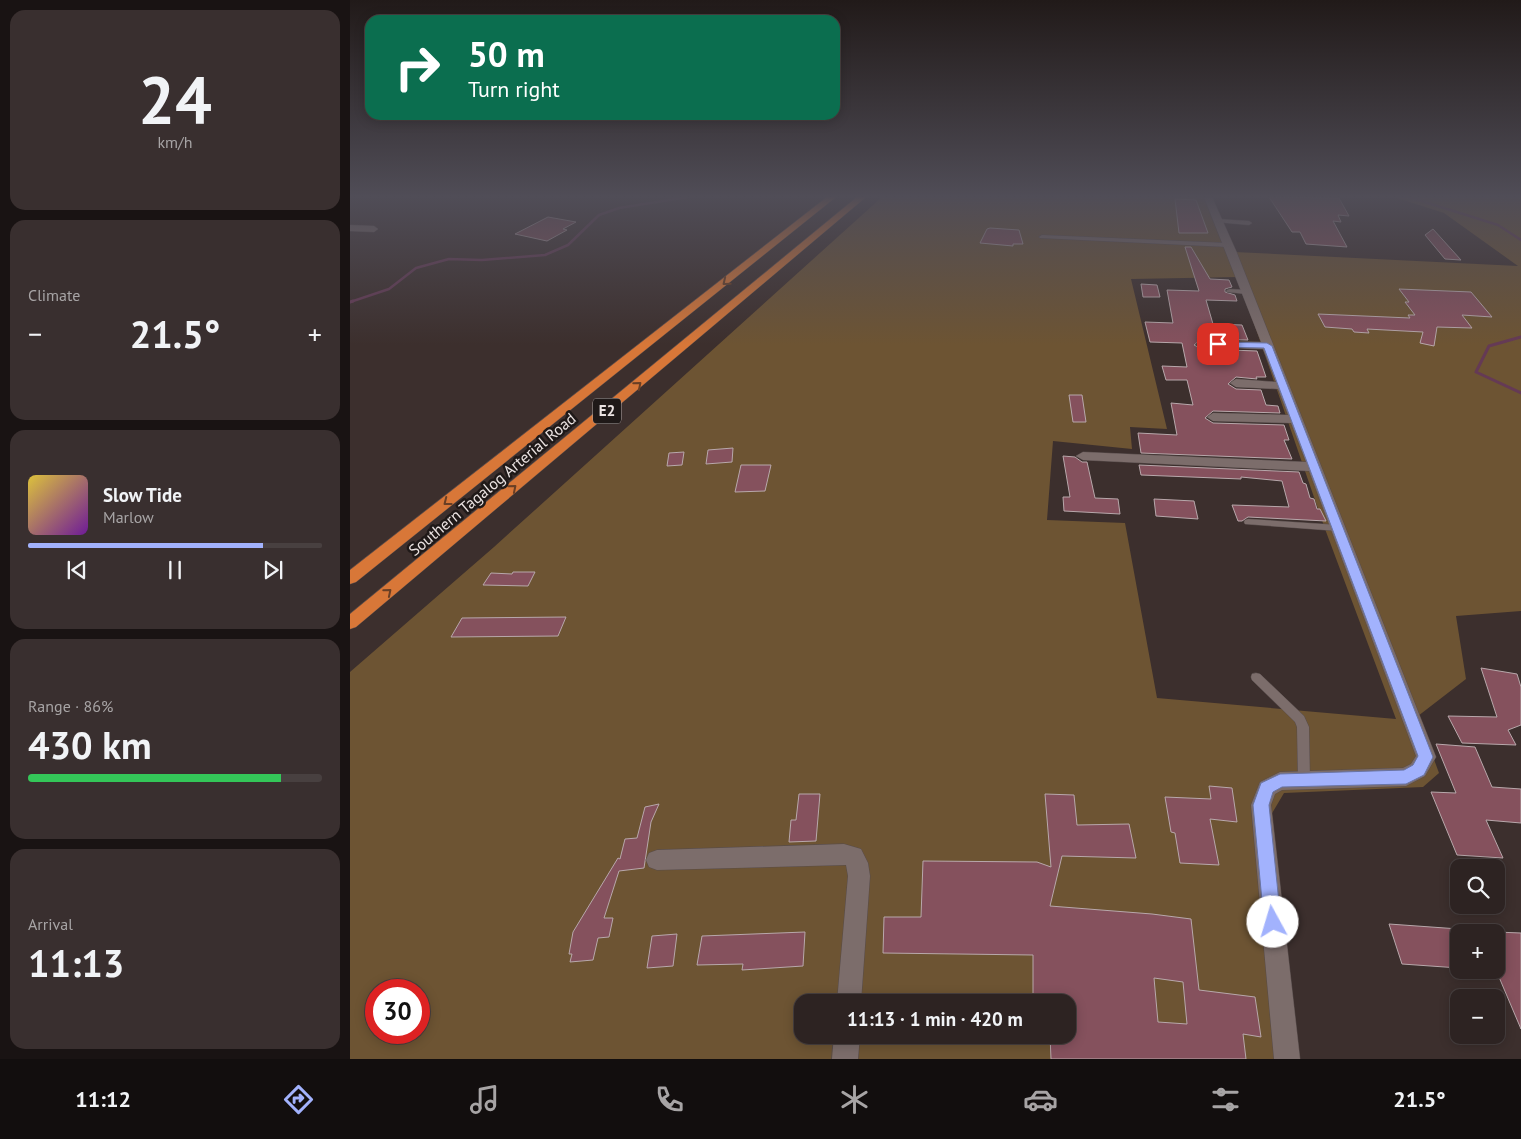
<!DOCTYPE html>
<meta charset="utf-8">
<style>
:root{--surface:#2d2322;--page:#392f2f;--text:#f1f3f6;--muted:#a7a4a5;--line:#484040;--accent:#a2b2fd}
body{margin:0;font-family:"PT Sans",sans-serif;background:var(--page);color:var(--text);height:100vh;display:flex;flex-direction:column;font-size:19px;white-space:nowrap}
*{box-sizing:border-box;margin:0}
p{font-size:16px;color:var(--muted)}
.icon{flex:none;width:28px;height:28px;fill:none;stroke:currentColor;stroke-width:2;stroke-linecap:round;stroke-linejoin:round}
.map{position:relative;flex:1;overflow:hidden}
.panel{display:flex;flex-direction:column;gap:10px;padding:10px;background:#191313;width:350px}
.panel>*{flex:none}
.banner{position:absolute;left:15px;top:15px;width:475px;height:105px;border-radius:15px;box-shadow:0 2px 12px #0003,0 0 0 1px var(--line);background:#0b6e4f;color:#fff;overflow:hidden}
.controls{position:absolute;left:1100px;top:859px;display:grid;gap:10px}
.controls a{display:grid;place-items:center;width:55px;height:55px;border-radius:10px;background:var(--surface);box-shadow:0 2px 12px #0003,0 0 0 1px var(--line);font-size:25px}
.speed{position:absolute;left:15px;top:979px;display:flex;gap:10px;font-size:25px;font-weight:700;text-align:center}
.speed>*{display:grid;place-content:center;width:65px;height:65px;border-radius:50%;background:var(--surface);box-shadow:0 2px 12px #0003,0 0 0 1px var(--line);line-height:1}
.speed .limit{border:8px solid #d22;background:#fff;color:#111}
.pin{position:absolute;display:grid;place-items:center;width:42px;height:42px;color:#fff;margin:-21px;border-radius:10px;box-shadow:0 2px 8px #0006}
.me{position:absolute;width:55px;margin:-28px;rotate:354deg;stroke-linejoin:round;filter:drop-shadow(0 0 4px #0008)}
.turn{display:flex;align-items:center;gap:18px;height:105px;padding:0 20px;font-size:22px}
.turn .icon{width:65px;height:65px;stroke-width:2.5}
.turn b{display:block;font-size:35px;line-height:42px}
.big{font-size:38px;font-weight:700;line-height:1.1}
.panel .widget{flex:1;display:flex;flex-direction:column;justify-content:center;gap:8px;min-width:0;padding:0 18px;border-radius:15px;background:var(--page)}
.panel .dial{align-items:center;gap:0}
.dial b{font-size:65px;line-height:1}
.song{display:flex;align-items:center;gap:15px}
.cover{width:60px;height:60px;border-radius:8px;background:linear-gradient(135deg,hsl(50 70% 55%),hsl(280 70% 35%))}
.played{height:5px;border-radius:2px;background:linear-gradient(90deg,var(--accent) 80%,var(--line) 80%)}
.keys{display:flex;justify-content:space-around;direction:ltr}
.heat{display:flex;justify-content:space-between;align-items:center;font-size:28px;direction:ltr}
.charge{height:8px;border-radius:4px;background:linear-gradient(90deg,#34c759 86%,var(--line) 0)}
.trip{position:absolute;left:444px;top:994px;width:282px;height:50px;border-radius:15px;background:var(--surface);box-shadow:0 2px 12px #0003,0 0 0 1px var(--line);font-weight:700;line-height:50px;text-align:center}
.dock{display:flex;height:80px;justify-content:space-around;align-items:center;background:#120e0e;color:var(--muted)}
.dock .icon{width:35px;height:35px}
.dock .on{color:var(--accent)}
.dock b{font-size:22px;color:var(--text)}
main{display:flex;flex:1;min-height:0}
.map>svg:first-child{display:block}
</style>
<main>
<section class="panel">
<div class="widget dial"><b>24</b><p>km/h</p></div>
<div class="widget"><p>Climate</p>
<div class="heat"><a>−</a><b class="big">21.5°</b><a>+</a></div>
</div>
<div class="widget">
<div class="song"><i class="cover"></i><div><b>Slow Tide</b><p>Marlow</p></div></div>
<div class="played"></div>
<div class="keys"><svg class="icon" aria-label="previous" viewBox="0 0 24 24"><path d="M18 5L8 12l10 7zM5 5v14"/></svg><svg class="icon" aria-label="pause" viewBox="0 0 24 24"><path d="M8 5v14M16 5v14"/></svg><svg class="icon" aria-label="next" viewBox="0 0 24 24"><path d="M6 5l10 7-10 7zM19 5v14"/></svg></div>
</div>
<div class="widget"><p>Range · 86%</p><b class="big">430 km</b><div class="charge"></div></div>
<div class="widget"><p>Arrival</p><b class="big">11:13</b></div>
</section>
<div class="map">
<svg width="1171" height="1059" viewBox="0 0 1171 1059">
<rect width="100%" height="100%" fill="#3c2f2d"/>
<path fill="#6d5433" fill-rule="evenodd" d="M 532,197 L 862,197 L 884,252 L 1168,266 L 1094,213 L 1044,197 L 1171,197 L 1171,611 L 1106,616 L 1116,679 L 1068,716 L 1089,773 L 1073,787 L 934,793 L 921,815 L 948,1059 L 0,1059 L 0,672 L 144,547 ZM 888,277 L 975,529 L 1046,719 L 807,698 L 775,523 L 697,520 L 703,441 L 782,449 L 780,427 L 817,429 L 781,279 ZM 26,990 L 69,990 L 69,1032 L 26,1032 ZM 452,1002 L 718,1002 L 718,1035 L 452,1035 Z"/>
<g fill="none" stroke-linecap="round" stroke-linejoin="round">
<path stroke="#653a55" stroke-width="2.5" d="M 1059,197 L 1148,225 L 1171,240
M 0,302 L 39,289 L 66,268 L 99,259 L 132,260 L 195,255 L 218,245 L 249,215 L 269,208 L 338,197"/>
<path stroke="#653a55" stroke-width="3" d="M 0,302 L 3,301
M 1171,337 L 1139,346 L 1126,372 L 1171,393"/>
</g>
<path fill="#85515d" stroke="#b8a8ab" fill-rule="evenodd" d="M 919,197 L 989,198 L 999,216 L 988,215 L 991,222 L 983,221 L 997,247 L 956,244 L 950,232 L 942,232 Z
M 825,199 L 846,200 L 858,233 L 829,233 Z
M 198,217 L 226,222 L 213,229 L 217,230 L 197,241 L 165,234 Z
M 640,228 L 669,230 L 673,244 L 663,244 L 663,246 L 630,243 L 637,229 Z
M 1083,229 L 1111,260 L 1095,259 L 1075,235 Z
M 835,247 L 841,247 L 860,279 L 879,280 L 882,287 L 875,289 L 875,292 L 885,295 L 887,301 L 856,300 L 863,324 L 892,325 L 898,340 L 852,339 L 844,345 L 852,349 L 907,351 L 916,377 L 906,377 L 907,379 L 886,377 L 878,384 L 886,389 L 911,390 L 916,405 L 928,406 L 930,413 L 863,411 L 855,418 L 863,423 L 934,425 L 939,440 L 934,440 L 942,459 L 791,453 L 788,433 L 827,435 L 821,403 L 843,405 L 837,380 L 816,380 L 812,366 L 837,367 L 832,343 L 800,342 L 795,322 L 823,323 L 817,290 L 849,291 Z
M 791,284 L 807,285 L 810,297 L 793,297 Z
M 1049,289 L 1121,292 L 1142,317 L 1112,315 L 1122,328 L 1087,327 L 1084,346 L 1070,343 L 1073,332 L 1017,329 L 1019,333 L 1004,332 L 1002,329 L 975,327 L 968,314 L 1060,318 L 1058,315 L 1065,315 L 1055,302 L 1059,302 Z
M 719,395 L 732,395 L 736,422 L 723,422 Z
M 383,448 L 382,462 L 356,464 L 358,450 Z
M 334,452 L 332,465 L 317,466 L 319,453 Z
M 713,456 L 725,457 L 732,462 L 737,462 L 745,498 L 768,499 L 770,514 L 714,511 L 713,497 L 720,497 Z
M 391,465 L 421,465 L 415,491 L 385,492 Z
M 789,465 L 949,472 L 953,483 L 956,484 L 960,498 L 964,499 L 967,509 L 970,509 L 976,521 L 898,517 L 892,521 L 888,521 L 882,505 L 939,507 L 932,481 L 891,477 L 891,479 L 791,475 Z
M 804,499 L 844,501 L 848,519 L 806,516 Z
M 163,572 L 185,572 L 178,586 L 133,585 L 141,573 L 162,574 Z
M 216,617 L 208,636 L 101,637 L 112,618 Z
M 1131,668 L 1167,674 L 1171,687 L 1171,725 L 1158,730 L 1166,745 L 1112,743 L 1098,716 L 1147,717 Z
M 1086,744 L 1125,747 L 1142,787 L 1171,789 L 1171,823 L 1136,820 L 1153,858 L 1107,855 L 1081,792 L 1106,793 Z
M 859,786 L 882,788 L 887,822 L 860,819 L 869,865 L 830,863 L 825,833 L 821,832 L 815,797 L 861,799 Z
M 449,794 L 470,794 L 466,841 L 439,842 L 441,820 L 446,820 Z
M 695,794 L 724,795 L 727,825 L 779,824 L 786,858 L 712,856 L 700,906 L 802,914 L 841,919 L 849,990 L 905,997 L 911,1037 L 893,1034 L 896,1059 L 701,1059 L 700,1035 L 718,1035 L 718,1002 L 683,1002 L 683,955 L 533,953 L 534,917 L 571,917 L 573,861 L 687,862 L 701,867 ZM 804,978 L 833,982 L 837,1024 L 808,1022 Z
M 309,804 L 301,822 L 294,868 L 269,871 L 254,918 L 263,918 L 259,937 L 248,938 L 243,960 L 220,962 L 222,954 L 219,954 L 223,932 L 268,858 L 270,859 L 275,839 L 287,838 L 295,807 Z
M 1039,924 L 1109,929 L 1109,968 L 1052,964 Z
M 455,932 L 453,966 L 392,970 L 393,964 L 347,965 L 352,936 Z
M 1146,932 L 1171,933 L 1171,1029 L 1146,970 Z
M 327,934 L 323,966 L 297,968 L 302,936 Z"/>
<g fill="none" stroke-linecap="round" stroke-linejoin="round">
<defs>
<path id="lane" d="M 868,219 L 899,221 L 902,223 L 899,225 L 866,222 L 866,220 Z
M 692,235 L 878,243 L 881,245 L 878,247 L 690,238 L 689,237 Z
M 879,289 L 896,290 L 899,292 L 896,294 L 877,292 L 876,291 Z
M 898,519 L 988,525 L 992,528 L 988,531 L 895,524 L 894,522 L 895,520 Z
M 906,673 L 910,674 L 954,716 L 959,727 L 960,780 L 958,784 L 954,785 L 950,784 L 948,780 L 947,727 L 945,722 L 902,680 L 901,677 L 902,674 Z"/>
<path id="street" d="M 854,197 L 862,197 L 887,253 L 1086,757 L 1075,776 L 1056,786 L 932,790 L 925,794 L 921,805 L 950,1059 L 924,1059 L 901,805 L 910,782 L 930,772 L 1053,768 L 1061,764 L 1066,756 L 959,471 L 733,460 L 726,456 L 733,452 L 956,462 L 941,423 L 863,421 L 857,417 L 863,413 L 938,415 L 928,389 L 886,387 L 880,383 L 886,379 L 926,382 L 913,349 L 852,347 L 846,344 L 852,341 L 911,342 Z
M 0,225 L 24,226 L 28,229 L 24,232 L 0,231 Z
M 494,844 L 511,849 L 518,863 L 520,876 L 511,1002 L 487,1002 L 498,876 L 496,865 L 307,870 L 299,867 L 296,860 L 299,853 L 307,850 Z
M 484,1035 L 510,1035 L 508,1059 L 482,1059 Z"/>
<path id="highway" d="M 477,197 L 486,197 L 6,582 L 0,584 L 0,570 Z
M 507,197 L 516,197 L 6,627 L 0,629 L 0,614 Z"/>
</defs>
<use href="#lane" stroke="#574c4b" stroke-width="1"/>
<use href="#street" stroke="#574c4b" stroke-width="1"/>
<use href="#highway" stroke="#574c4b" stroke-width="1"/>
<use href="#lane" fill="#7c6d6b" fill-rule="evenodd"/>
<use href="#street" fill="#7c6d6b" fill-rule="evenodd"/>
<use href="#highway" fill="#d87738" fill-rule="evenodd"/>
</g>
<defs><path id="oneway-chevron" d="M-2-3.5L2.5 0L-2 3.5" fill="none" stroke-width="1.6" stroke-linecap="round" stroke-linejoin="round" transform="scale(1.25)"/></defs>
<g stroke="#693f25">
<use href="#oneway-chevron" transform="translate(376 282) rotate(141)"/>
<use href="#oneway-chevron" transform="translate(288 385) rotate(-40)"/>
<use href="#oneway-chevron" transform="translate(163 488) rotate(-40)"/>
<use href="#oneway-chevron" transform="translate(97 502) rotate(142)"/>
<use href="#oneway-chevron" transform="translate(38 592) rotate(-40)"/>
</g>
<linearGradient id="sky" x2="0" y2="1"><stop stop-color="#211a19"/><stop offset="0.57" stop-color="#504d57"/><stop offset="1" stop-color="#504d57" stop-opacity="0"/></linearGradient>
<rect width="1171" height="345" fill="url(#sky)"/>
<path fill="#a2b2fd" stroke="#6974a4" d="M 865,342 L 917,343 L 922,346 L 1083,757 L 1074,775 L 1056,784 L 932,787 L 923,792 L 919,805 L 931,922 L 929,929 L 923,931 L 917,929 L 914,922 L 903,805 L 911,783 L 930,774 L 1054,770 L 1063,765 L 1068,756 L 914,348 L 868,347 L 864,344 Z"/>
<g text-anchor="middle" stroke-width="5" stroke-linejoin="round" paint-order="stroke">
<rect fill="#1f1918" stroke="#ada6a5" stroke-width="1" x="243" y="398.5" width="28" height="25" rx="4"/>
<g font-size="15" font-weight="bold" fill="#eae2e1">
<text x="257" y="416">E2</text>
</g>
<g font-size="16" fill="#eae2e1" stroke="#1f1918">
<text transform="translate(142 484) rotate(-40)" y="6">Southern Tagalog Arterial Road</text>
</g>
</g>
</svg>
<div class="controls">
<a><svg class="icon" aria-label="search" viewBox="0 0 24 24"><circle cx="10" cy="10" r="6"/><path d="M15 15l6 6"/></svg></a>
<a>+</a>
<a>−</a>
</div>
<div class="speed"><div class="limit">30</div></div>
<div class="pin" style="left:868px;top:344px;background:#d93025"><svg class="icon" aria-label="arrive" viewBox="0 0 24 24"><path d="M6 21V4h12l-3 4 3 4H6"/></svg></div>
<svg class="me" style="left:923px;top:922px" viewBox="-20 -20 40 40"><circle r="19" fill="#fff"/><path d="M0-13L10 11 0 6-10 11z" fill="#a2b2fd"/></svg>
<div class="trip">11:13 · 1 min · 420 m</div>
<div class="banner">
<div class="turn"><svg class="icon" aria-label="right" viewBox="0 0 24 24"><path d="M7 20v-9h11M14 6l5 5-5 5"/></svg><div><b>50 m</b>Turn right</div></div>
</div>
</div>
</main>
<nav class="dock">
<b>11:12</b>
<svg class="icon on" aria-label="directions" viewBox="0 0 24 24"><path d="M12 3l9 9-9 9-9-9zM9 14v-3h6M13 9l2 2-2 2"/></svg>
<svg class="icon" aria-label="music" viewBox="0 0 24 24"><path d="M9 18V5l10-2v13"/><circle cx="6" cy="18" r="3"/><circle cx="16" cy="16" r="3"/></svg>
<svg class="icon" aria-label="phone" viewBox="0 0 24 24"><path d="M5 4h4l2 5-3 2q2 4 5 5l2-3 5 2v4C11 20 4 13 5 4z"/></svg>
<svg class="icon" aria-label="climate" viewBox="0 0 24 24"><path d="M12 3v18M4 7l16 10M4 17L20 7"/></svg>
<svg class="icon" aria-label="car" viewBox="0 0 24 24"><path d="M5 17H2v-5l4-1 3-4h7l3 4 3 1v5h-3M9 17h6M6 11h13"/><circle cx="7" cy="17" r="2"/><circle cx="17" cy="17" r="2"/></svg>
<svg class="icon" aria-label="filters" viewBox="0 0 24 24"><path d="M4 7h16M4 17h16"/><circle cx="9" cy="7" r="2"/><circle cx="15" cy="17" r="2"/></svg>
<b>21.5°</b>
</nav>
